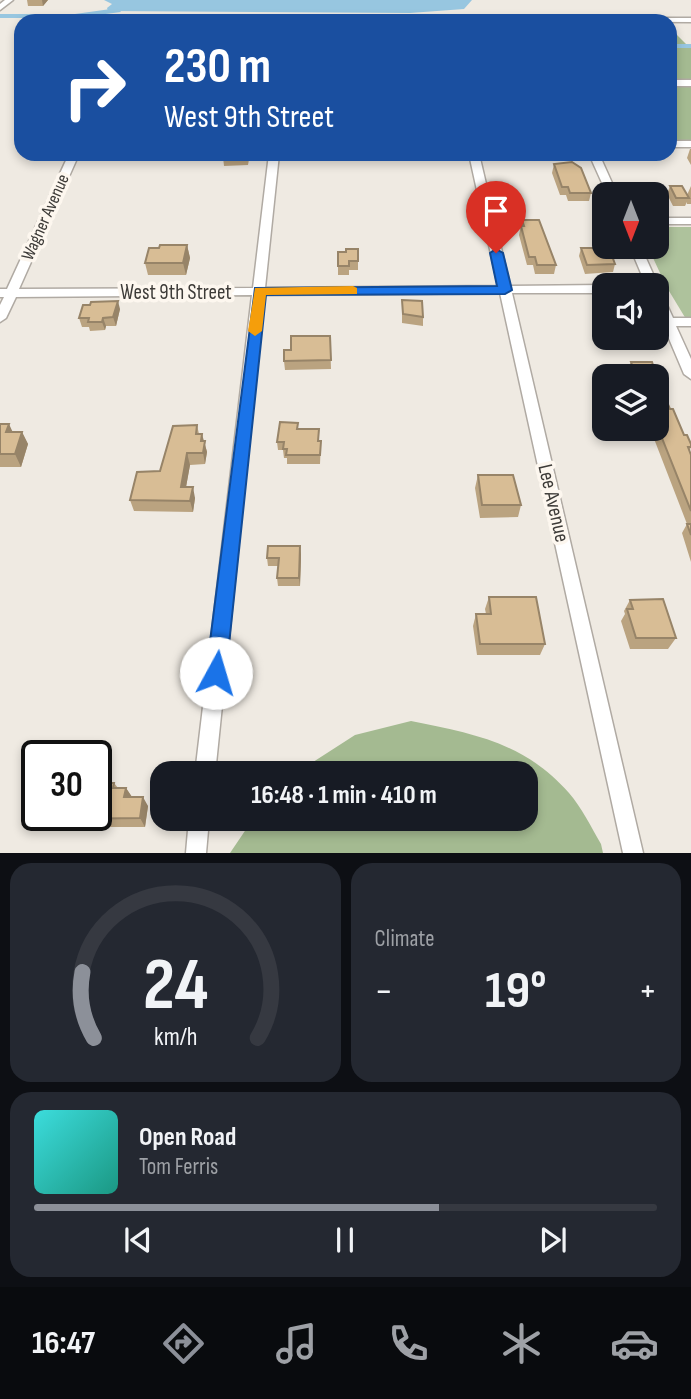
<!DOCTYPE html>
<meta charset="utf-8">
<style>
:root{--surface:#171b24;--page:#242831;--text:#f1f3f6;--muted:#9ea1a6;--line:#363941;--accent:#8c9099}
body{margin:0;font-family:"Sofia Sans Condensed",sans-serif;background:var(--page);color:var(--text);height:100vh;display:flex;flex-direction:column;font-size:26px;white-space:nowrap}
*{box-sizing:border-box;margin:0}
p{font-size:23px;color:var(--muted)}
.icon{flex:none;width:38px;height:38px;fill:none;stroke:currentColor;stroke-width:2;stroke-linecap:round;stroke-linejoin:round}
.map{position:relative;height:853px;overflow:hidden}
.details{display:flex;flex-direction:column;gap:10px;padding:10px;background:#0d0f14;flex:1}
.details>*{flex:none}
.banner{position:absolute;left:14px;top:14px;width:663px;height:147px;border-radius:21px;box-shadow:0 4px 10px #0003;background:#1a4fa0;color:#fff;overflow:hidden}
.needle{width:46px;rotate:180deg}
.controls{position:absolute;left:592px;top:182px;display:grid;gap:14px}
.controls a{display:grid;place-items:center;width:77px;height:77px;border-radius:14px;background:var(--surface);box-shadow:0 4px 10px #0003;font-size:35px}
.speed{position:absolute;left:21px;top:740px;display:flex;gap:14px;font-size:35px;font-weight:700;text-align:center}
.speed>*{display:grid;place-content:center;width:91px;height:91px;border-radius:50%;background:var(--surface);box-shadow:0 4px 10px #0003;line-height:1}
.speed .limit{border:4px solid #111;border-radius:10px;background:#fff;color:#111}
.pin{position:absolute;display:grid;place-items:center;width:60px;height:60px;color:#fff;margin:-72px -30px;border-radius:50% 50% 50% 0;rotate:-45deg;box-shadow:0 0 7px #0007}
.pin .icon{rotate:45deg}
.me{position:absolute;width:77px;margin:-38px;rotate:6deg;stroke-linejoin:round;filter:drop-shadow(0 0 5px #0008)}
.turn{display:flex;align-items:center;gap:24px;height:147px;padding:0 35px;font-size:32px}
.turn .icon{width:91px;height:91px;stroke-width:2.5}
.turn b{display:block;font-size:49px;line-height:60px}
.big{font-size:52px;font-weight:700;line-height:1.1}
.details .card{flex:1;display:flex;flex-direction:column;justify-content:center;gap:10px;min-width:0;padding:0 24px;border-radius:21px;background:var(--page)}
.details .dial{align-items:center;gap:0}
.dial svg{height:182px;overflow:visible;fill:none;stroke:var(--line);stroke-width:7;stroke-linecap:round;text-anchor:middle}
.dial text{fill:var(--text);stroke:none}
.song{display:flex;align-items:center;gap:21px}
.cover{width:84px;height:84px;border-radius:10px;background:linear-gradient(135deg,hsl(180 70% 55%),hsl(170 70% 35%))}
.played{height:7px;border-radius:4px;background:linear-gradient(90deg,var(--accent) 65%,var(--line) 65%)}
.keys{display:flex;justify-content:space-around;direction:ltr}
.heat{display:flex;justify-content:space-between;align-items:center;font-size:38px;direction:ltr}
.details .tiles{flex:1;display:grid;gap:10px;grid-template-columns:1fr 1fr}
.card:last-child{grid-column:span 2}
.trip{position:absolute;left:150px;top:761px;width:388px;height:70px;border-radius:21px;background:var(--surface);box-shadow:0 4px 10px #0003;font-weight:700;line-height:70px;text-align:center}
.menu{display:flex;height:112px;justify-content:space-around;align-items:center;background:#090b0e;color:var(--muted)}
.menu .icon{width:49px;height:49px}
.menu .current{color:var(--accent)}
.menu b{font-size:32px;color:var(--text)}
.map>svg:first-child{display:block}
</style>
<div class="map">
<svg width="691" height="853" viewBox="0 0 691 853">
<rect width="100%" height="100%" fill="#efeae2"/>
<path fill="#aec29c" d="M 656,227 L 691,227 L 691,323 L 689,324 L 666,286 L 648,247 L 656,247 Z"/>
<path fill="#a4ba91" d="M 670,28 L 686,44 L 691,45 L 691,141 L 670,141 Z
M 411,721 C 474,734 524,742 569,793 C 582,808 591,827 601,844 L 603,853 L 230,853 L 253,819 L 527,819 L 527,774 L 296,773 L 355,735 Z"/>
<path fill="#97c6e0" d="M 104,0 L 472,0 L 464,9 L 410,13 L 108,11 L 107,8 L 112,4 Z"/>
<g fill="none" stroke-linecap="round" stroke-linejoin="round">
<path fill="#97c6e0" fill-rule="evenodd" d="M 118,8 L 121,12 L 75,18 L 0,18 L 0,14 L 75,14 Z
M 670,44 L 691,44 L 691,48 L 670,48 Z"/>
<defs>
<path id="minor" d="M 5,0 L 13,0 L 0,10 L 0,4 Z
M 526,18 L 691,18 L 691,22 L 523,21 Z
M 670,80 L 691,80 L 691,86 L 670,86 Z
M 670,141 L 691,141 L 691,147 L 670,147 Z
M 69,154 L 79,154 L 19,289 L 253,288 L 269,154 L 279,154 L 265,288 L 498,286 L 469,154 L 479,154 L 510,286 L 604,285 L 604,293 L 512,293 L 643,853 L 623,853 L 500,293 L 264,295 L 215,774 L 195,774 L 252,295 L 16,297 L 6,318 L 0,322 L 0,305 L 4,297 L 0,297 L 0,289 L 7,289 Z
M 589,154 L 599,154 L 617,194 L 607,194 Z
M 656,218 L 691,218 L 691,224 L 656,224 Z
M 630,247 L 641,247 L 658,285 L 656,287 L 656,285 L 646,285 Z
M 656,290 L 662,294 L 673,318 L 691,318 L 691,326 L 676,326 L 691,359 L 691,379 L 684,374 L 656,308 Z
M 189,819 L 209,819 L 206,853 L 186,853 Z"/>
</defs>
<use href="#minor" stroke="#b0aaa3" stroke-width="3"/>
<use href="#minor" fill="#fff" fill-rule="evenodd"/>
</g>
<path fill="#baa380" d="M 27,0 L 48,0 L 43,6 L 28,6 Z
M 690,149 L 691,149 L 691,165 L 687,158 Z
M 250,154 L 248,165 L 224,166 L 223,157 Z
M 554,164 L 591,193 L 589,201 L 568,201 L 566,195 L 560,195 L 552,173 Z
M 670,186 L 687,195 L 691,186 L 691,204 L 687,204 L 687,202 L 685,206 L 673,206 L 667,194 Z
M 522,220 L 556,265 L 554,274 L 535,274 L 533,265 L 527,265 L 519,235 Z
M 187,245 L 190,258 L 186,275 L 148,275 L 145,263 L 159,248 Z
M 581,248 L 615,264 L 613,272 L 585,274 L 579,256 Z
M 358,249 L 358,270 L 349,270 L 349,275 L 338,275 L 338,252 L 346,252 Z
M 402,300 L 423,317 L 423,326 L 402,323 Z
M 90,305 L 120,309 L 116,326 L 106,326 L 105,330 L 90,331 L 89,327 L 82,327 L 79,318 Z
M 330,336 L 331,369 L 285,370 L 284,361 L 291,350 Z
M 631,362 L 654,368 L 665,386 L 662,391 L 670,409 L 684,435 L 691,444 L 690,451 L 691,455 L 691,562 L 682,533 L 687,524 L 651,431 L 648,431 L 647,429 L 656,429 L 656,376 L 629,376 L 627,372 Z
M 298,423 L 298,429 L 319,441 L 321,441 L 320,464 L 287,464 L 287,458 L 284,458 L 283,450 L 278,450 L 277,442 Z
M 0,424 L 13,432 L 22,432 L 28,444 L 21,467 L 0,467 Z
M 197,425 L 199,434 L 204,441 L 207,452 L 205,464 L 190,465 L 186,487 L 195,498 L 193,512 L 134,511 L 130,500 L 160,471 Z
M 478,475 L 521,505 L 518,517 L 480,518 L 475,488 Z
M 301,554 L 300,586 L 278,586 L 277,578 L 278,566 L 268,566 L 267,558 Z
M 489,597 L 545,644 L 540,655 L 477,655 L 473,626 L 476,614 L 486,614 L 485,609 Z
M 630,600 L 676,638 L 668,649 L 630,649 L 621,621 L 625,614 L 624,611 Z
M 96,759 L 104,768 L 101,783 L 114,783 L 118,788 L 126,788 L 132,797 L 148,806 L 145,827 L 73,827 L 65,819 Z
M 251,819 L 302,819 L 302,825 L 252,826 Z"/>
<path fill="#978468" d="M 42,0 L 48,0 L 43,6 Z
M 187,245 L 190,258 L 186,275 L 183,263 Z
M 118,301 L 120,309 L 116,326 L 113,317 Z
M 103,318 L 106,326 L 105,330 L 102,322 Z
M 9,424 L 15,437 L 6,432 Z
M 22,432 L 28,444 L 21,467 L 15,454 Z
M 202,434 L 207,452 L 205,464 L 201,441 Z
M 187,453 L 190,465 L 184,498 L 181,487 Z
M 193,487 L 195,498 L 193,512 L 190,501 Z
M 300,546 L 301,554 L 300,586 L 299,578 Z
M 98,759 L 104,768 L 100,792 L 96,787 L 96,767 Z
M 126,788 L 132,797 L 124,797 Z
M 143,797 L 148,806 L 145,827 L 140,818 Z"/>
<path fill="#d8bd95" stroke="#978468" stroke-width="2" d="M 224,154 L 248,154 L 248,157 L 223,157 Z
M 572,162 L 581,168 L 591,193 L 570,193 L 568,187 L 562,187 L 554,164 Z
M 670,186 L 682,186 L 689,198 L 676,198 Z
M 522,220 L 539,220 L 556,265 L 537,265 L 535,257 L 529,257 L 521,226 L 524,226 Z
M 160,245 L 187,245 L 183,263 L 145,263 L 149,248 L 159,248 Z
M 581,248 L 609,248 L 615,264 L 587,265 Z
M 346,249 L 358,249 L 358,261 L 349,261 L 349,266 L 338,266 L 338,252 L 346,252 Z
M 402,300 L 422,301 L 423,317 L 403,314 Z
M 118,301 L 113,317 L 103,318 L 102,322 L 88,322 L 89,318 L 79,318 L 83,305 L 90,305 L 91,302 Z
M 291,336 L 330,336 L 331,360 L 284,361 L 284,350 L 291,350 Z
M 631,362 L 652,362 L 654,368 L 658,367 L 665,386 L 660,386 L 670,409 L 673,409 L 684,435 L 687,435 L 691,444 L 691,447 L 688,447 L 691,455 L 691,511 L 656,423 L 656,376 L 636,376 Z
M 280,422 L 298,423 L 297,429 L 319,429 L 318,441 L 321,441 L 320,455 L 286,455 L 287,449 L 283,449 L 284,442 L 277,442 Z
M 0,424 L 9,424 L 6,432 L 22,432 L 15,454 L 0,454 Z
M 197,425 L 196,434 L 202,434 L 201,441 L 205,441 L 203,453 L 187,453 L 181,487 L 193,487 L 190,501 L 130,500 L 137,472 L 160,471 L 173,426 Z
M 478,475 L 513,475 L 521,505 L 482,505 Z
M 687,524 L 691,524 L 691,535 Z
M 268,546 L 300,546 L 299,578 L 277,578 L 279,558 L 267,558 Z
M 489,597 L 536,597 L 545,644 L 480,644 L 476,614 L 491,614 Z
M 663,599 L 676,638 L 636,638 L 627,609 L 633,609 L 630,600 Z
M 267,763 L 303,763 L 302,774 L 259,774 L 267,773 Z
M 96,783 L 114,783 L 113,788 L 126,788 L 124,797 L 143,797 L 140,818 L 65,819 L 66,816 L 96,816 Z
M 251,819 L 301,819 L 251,820 Z"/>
<path fill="#1a73e8" stroke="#114b97" stroke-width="2" d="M 496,249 L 503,253 L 512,290 L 505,294 L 266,295 L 226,673 L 223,680 L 216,683 L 209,680 L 206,673 L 255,288 L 497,286 L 490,253 Z"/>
<path fill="#f59e0b" d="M 353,286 L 357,288 L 357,294 L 266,295 L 262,331 L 255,336 L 248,331 L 255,288 Z"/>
<g text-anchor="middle" stroke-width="7" stroke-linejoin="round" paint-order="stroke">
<g font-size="18" fill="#3d3b38" stroke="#fdf7ef">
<text transform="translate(45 217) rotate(-66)" y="6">Wagner Avenue</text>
</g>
<g font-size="21" fill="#3d3b38" stroke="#fdf7ef">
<text x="176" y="299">West 9th Street</text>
<text transform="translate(554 503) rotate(77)" y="7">Lee Avenue</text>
</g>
</g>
</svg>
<div class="controls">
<a><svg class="needle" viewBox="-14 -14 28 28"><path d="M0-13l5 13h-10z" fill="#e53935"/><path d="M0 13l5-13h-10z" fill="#9ea1a6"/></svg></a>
<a><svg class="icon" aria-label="sound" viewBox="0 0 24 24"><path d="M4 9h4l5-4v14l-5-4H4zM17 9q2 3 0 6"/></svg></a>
<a><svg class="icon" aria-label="layers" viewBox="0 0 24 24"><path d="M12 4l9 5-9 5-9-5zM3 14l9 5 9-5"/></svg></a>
</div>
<div class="speed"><div class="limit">30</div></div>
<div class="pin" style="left:496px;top:253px;background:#d93025"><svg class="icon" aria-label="arrive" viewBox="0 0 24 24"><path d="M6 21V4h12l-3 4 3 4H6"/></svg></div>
<svg class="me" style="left:216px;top:673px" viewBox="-20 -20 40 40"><circle r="19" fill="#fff"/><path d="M0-13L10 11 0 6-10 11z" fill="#1a73e8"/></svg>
<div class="trip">16:48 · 1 min · 410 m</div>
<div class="banner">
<div class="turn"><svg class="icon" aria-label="right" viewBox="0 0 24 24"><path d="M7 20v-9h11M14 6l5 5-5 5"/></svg><div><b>230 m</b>West 9th Street</div></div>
</div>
</div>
<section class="details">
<div class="tiles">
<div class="card dial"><svg viewBox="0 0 100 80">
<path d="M14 69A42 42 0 1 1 86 69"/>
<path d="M14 69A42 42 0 0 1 9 40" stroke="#8c9099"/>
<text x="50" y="56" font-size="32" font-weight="700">24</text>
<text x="50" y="72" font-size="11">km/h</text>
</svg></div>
<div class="card"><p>Climate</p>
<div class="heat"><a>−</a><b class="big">19°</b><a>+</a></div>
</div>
<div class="card">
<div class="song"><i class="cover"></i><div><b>Open Road</b><p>Tom Ferris</p></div></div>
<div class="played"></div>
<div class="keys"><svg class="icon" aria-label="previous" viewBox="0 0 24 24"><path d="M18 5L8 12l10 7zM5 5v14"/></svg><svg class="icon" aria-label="pause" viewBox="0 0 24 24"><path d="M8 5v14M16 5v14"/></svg><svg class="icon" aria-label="next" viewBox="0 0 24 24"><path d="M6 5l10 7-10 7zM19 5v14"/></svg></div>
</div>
</div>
</section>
<nav class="menu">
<b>16:47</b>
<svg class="icon current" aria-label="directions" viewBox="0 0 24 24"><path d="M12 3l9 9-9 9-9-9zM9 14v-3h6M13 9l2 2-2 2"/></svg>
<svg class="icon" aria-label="music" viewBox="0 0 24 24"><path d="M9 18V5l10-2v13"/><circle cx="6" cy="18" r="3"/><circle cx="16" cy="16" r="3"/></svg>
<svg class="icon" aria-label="phone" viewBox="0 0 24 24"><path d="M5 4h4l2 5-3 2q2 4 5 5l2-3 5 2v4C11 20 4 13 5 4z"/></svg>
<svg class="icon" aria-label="climate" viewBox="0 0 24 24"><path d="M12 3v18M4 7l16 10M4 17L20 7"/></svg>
<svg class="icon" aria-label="car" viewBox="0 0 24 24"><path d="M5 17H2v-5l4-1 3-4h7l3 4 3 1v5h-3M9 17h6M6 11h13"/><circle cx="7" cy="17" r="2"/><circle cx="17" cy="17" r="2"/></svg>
</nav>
